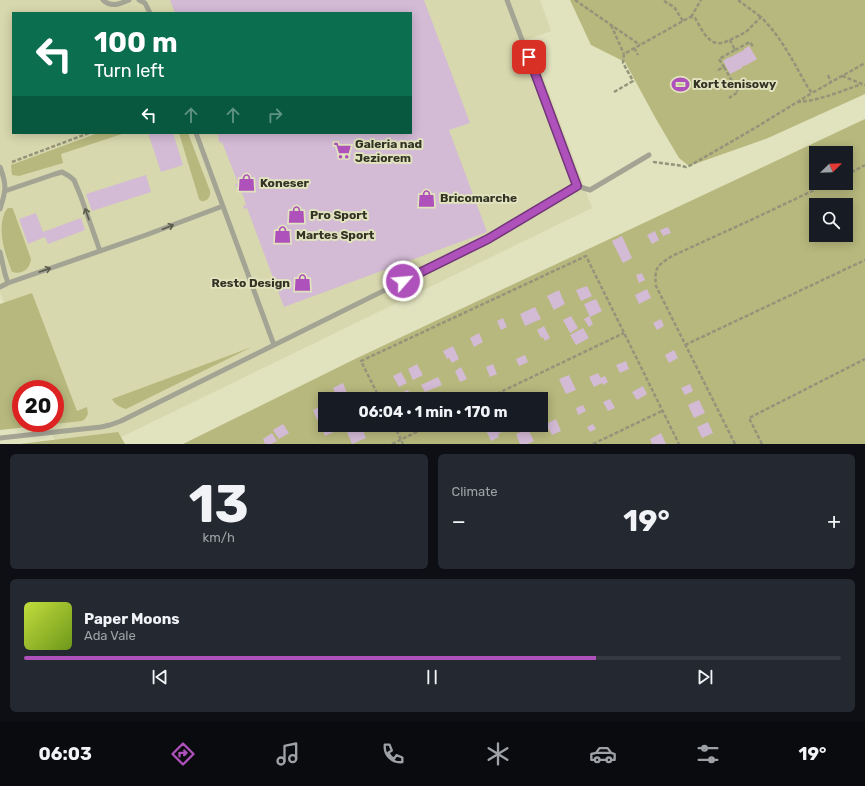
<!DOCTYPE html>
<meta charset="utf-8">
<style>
:root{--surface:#171b24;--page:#242831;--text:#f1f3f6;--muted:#9ea1a6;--line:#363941;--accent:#af51ba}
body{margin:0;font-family:Rubik,sans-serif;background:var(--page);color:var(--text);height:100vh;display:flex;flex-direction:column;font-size:15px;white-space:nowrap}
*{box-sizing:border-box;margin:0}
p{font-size:13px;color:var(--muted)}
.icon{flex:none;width:22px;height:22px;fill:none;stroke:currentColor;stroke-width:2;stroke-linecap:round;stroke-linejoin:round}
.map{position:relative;height:444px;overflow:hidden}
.sheet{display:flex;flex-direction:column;gap:10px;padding:10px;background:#0d0f14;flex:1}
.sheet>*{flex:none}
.hud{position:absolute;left:12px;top:12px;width:400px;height:122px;border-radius:0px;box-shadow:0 2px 10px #0003;background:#0b6e4f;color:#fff;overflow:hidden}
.needle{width:26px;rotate:67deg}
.tools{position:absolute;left:809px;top:146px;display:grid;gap:8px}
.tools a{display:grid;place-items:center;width:44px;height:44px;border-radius:0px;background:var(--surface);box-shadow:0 2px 10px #0003;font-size:20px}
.speed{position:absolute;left:12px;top:380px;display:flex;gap:8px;font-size:20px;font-weight:700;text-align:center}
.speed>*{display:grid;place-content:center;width:52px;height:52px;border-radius:50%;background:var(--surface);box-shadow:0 2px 10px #0003;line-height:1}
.speed .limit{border:6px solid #d22;background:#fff;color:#111}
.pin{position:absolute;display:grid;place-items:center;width:34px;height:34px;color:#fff;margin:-17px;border-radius:8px;box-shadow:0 2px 6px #0006}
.me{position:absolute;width:44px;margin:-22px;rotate:63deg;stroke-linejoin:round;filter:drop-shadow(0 0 3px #0008)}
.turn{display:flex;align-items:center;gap:14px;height:84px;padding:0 16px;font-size:18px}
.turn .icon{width:52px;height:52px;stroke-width:2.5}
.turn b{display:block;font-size:28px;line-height:34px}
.lanes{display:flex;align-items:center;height:38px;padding:0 16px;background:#0003;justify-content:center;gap:20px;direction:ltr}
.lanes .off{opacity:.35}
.big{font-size:30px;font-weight:700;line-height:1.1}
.sheet .tile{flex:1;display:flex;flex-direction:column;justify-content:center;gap:6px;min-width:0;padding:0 14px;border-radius:6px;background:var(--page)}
.sheet .dial{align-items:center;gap:0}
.dial b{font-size:52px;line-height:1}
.song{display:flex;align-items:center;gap:12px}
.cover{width:48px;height:48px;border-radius:6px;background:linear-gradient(135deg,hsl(70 70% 55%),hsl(80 70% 35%))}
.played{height:4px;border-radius:2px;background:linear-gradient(90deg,var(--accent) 70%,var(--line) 70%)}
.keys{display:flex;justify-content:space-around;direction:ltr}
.heat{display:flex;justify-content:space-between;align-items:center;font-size:22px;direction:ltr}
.sheet .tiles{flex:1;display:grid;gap:10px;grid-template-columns:1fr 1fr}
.tile:last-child{grid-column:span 2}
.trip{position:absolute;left:318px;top:392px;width:230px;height:40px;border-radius:0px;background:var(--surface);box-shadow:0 2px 10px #0003;font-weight:700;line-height:40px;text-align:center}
.tabs{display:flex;height:64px;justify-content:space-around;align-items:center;background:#090b0e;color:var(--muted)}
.tabs .icon{width:28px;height:28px}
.tabs .on{color:var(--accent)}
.tabs b{font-size:18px;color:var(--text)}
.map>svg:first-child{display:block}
</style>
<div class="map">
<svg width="865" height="444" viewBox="0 0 865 444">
<rect width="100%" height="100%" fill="#e1e2be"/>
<path fill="#d7d8ad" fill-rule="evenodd" d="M 0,0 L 540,0 L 551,31 L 529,39 L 592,208 L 107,444 L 56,444 L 48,423 L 55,423 L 55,389 L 36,389 L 0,292 ZM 13,13 L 411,13 L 411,133 L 13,133 Z"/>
<path fill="#b7b87d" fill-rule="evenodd" d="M 570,0 L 865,0 L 865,94 L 768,138 L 689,166 L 679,158 L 656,119 L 625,62 L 591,45 Z
M 865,119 L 865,444 L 183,444 L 355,359 L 533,275 ZM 816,153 L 846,153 L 846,183 L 816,183 ZM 816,205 L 846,205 L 846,235 L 816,235 ZM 325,399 L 541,399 L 541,425 L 325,425 Z
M 98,133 L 125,133 L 61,154 L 63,163 L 19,176 L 12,175 L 11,165 Z
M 179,133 L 188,133 L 210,191 C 211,197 207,202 201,201 L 199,199 Z
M 8,208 L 12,208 L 13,209 L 31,259 C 30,269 22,275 12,272 C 6,256 0,240 2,223 C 3,217 4,212 8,208 Z
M 32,293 L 77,411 L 87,407 L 88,414 L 85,419 L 82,421 L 0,430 L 0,304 ZM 21,389 L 55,389 L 55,423 L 21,423 Z
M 252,347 L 126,409 C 120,407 115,405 112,399 Z
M 118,432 L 125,444 L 20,444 Z"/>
<path fill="#d3bad5" d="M 170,0 L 424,0 L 470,123 L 449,130 L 487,232 L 284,307 L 247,208 L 244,209 L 243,206 L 246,205 L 244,198 L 239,186 L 236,187 L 235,184 L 238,183 L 222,142 L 220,143 L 218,139 L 219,138 L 217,133 L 411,133 L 411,13 L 175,13 Z
M 749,46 L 757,59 L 745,66 L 745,65 L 742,67 L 742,68 L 730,74 L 723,61 L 729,57 L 729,58 L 744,50 L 744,49 Z
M 148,133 L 173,133 L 183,165 L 161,172 Z
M 146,175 L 151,192 L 92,211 L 86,194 Z
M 36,213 L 43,232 L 81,218 L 85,230 L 48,244 L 45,237 L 28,244 L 19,219 Z
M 668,227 L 671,233 L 663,236 L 660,230 Z
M 655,231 L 659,240 L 652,244 L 647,235 Z
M 622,236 L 632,258 L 623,263 L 612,241 Z
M 642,273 L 645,280 L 639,283 L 636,275 Z
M 587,286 L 592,296 L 581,301 L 576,290 Z
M 647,289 L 651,298 L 639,304 L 635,295 Z
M 559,290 L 565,304 L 554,310 L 547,296 Z
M 596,299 L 602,311 L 590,317 L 584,304 Z
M 535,307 L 541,319 L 525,326 L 520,314 Z
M 571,316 L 578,328 L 570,333 L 563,320 Z
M 589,316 L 593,324 L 589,327 L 584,319 Z
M 503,318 L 507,327 L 501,330 L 497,321 Z
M 661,319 L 664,326 L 657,330 L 653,323 Z
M 544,326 L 550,338 L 545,341 L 543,337 L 541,338 L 537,330 Z
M 583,328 L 589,338 L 576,345 L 570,335 Z
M 479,333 L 483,342 L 474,347 L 470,338 Z
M 453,346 L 459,359 L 452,363 L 449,358 L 447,359 L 443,351 Z
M 674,350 L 678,358 L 669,363 L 665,355 Z
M 525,355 L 528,362 L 519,366 L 516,359 Z
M 626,361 L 629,369 L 620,373 L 616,365 Z
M 417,364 L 423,375 L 413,380 L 408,369 Z
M 493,364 L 497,374 L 490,377 L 486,367 Z
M 461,367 L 467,379 L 460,382 L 455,371 Z
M 401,372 L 407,383 L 399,387 L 393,376 Z
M 598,373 L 601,378 L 605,376 L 608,382 L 603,385 L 602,383 L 594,387 L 589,377 Z
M 569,375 L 576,390 L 566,394 L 559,379 Z
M 438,377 L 442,385 L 425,392 L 421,385 Z
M 343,383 L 347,393 L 337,398 L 333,388 Z
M 690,384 L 693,391 L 685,395 L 681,388 Z
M 643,386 L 647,394 L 637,400 L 632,392 Z
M 408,390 L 412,399 L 401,399 L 398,394 Z
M 540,392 L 542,397 L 545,395 L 548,403 L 541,407 L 541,399 L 534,399 L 533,396 Z
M 610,399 L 615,408 L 608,411 L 603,402 Z
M 699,400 L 705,413 L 694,418 L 688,405 Z
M 324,405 L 325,408 L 325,416 L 317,420 L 313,410 Z
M 583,405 L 586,411 L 578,415 L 576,408 Z
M 556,419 L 561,431 L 552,435 L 546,424 Z
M 708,422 L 713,433 L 702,438 L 697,427 Z
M 283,424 L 289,433 L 279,439 L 273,430 Z
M 325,424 L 325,425 L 333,425 L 336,431 L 325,436 L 321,426 Z
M 593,424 L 596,429 L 590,432 L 587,427 Z
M 361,425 L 366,438 L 352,444 L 347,432 Z
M 486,425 L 493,425 L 494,427 L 498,425 L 501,433 L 498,434 L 499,437 L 491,441 L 484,426 Z
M 528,429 L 534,441 L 527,444 L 520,444 L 516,434 Z
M 272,433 L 277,441 L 271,444 L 265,444 L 263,439 Z
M 661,433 L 666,444 L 652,444 L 650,439 Z"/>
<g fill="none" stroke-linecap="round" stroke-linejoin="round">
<path stroke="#94947a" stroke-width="2.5" stroke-dasharray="4 2" stroke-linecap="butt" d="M 575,0 L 640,45
M 738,0 L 761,17
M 664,1 L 674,7 L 683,21
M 691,17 L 701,0
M 611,25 L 624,54
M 730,40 L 746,32 L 761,17 C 781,37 793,61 807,86 L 812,93 L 865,63
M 634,48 L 638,55
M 735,50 L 750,42 L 754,48
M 724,67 L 738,92 L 729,98
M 828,75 L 831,82
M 842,76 L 865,85
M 614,92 L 633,81 L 623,63 L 624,54 L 690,17 L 695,18 C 700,26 707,43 718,43 C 722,44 727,41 730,40 L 735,50 L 719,59 L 724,67 L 716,71
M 797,102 C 819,101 841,91 862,84
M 654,161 L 654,162 L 677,165 L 686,167 L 689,166 L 750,131 L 812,93
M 12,162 L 89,133
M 846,175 L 865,165
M 685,345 L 865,260
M 380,399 L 361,361 L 586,256 L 679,444
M 486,399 L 624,333
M 394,425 L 403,444
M 392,444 L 431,425
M 593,444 L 662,411
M 735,444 L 656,286 C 654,267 657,266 672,256 L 753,219 L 829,183
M 762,444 L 749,418 L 865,359"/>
<path stroke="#a4a495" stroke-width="5" d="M 103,0 C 111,8 120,4 129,0
M 139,0 L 145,3 L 150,13
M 196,133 L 274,345
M 0,167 C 7,185 6,191 0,209
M 577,186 L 590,190 L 649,155
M 5,191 L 55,174 L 62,172 L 69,176 L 74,180 L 81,197 L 100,251
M 0,252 L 5,274 L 8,283
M 0,287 L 8,283 L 146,235 L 223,206
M 0,438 L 101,427 L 110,425 L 121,421 L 488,239 L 577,186 L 507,0"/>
</g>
<defs><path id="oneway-shaft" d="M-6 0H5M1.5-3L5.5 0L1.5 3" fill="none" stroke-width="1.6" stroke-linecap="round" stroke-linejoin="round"/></defs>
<g stroke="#5b5b4c">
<use href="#oneway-shaft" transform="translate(87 214) rotate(-109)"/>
<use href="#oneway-shaft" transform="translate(168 227) rotate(-21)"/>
<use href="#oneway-shaft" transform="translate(45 270) rotate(-19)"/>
</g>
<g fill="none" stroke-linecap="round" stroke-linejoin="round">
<defs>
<path id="route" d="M 403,281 L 488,239 L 577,186 L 529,57"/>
</defs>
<use href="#route" stroke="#723579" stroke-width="10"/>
<use href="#route" stroke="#af51ba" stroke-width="7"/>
</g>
<defs>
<symbol id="stadium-bare" viewBox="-9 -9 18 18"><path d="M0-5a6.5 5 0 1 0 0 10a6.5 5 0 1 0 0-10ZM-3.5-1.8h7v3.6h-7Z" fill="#af51ba" stroke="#e1e2be" stroke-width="2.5" paint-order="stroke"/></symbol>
<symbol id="supermarket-bare" viewBox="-9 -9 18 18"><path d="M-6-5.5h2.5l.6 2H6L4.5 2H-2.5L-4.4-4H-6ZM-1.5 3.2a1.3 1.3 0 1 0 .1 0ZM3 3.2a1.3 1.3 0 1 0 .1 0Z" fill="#af51ba" stroke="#e1e2be" stroke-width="2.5" paint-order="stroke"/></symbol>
<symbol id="shop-bare" viewBox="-9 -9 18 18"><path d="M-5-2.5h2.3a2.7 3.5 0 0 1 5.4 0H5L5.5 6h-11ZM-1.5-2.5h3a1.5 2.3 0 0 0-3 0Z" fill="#af51ba" stroke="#e1e2be" stroke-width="2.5" paint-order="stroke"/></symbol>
</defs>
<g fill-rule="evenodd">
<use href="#stadium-bare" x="668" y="72" width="25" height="25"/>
<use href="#supermarket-bare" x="330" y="138" width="25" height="25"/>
<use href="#shop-bare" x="234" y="170" width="25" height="25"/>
<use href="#shop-bare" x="414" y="186" width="25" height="25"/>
<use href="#shop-bare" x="284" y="202" width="25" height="25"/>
<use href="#shop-bare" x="270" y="222" width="25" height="25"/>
<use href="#shop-bare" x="290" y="270" width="25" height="25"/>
</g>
<g text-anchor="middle" stroke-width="4" stroke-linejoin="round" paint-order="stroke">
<g font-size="12" font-weight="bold" fill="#333325" stroke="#e1e2be" text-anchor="start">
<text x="693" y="88">Kort tenisowy</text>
<text x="355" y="148">Galeria nad<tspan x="355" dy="14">Jeziorem</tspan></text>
<text x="260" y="187">Koneser</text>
<text x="440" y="202">Bricomarche</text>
<text x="310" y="219">Pro Sport</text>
<text x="296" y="239">Martes Sport</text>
<text x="290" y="287" text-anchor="end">Resto Design</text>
</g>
</g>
</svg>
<div class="tools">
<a><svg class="needle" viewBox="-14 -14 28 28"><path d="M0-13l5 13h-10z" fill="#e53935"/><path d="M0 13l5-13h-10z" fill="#9ea1a6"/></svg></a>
<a><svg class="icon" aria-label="search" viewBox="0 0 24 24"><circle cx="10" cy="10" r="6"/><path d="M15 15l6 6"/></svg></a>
</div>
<div class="speed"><div class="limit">20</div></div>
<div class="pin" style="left:529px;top:57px;background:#d93025"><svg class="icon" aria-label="arrive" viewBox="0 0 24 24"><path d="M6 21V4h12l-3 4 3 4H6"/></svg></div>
<svg class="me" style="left:403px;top:281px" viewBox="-20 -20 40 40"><circle r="17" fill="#af51ba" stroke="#fff" stroke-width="3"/><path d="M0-11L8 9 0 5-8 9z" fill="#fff"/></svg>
<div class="trip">06:04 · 1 min · 170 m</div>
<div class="hud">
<div class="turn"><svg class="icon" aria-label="left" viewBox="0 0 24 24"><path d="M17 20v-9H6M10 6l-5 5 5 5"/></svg><div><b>100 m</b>Turn left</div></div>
<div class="lanes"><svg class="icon" aria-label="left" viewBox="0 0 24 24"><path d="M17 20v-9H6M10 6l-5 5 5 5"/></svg><svg class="icon off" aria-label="ahead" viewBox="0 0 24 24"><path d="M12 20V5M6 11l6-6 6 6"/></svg><svg class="icon off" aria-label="ahead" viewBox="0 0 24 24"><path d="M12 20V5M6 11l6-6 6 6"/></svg><svg class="icon off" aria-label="right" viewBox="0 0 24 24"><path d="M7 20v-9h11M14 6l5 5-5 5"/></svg></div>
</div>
</div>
<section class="sheet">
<div class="tiles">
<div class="tile dial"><b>13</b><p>km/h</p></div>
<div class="tile"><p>Climate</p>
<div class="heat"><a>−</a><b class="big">19°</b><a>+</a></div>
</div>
<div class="tile">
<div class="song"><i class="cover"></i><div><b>Paper Moons</b><p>Ada Vale</p></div></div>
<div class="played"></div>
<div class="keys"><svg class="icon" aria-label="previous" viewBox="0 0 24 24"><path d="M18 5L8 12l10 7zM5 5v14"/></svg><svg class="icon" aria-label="pause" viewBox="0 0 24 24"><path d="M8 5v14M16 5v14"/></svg><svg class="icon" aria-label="next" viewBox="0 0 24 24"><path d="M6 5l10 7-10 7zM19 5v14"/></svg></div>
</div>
</div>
</section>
<nav class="tabs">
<b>06:03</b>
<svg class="icon on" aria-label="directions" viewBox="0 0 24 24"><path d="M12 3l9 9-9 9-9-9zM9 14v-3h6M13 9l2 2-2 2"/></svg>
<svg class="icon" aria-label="music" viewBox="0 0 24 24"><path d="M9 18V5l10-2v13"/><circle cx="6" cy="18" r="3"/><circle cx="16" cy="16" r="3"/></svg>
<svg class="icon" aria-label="phone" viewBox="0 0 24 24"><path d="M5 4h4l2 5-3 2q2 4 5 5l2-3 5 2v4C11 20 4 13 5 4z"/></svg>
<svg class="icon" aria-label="climate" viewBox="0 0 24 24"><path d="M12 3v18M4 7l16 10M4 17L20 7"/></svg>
<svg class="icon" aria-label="car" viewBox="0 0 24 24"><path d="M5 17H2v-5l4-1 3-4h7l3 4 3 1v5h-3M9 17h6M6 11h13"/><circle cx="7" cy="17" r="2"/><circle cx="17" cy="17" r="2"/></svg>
<svg class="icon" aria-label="filters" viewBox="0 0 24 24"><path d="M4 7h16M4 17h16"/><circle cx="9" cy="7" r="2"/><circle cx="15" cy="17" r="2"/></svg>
<b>19°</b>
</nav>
